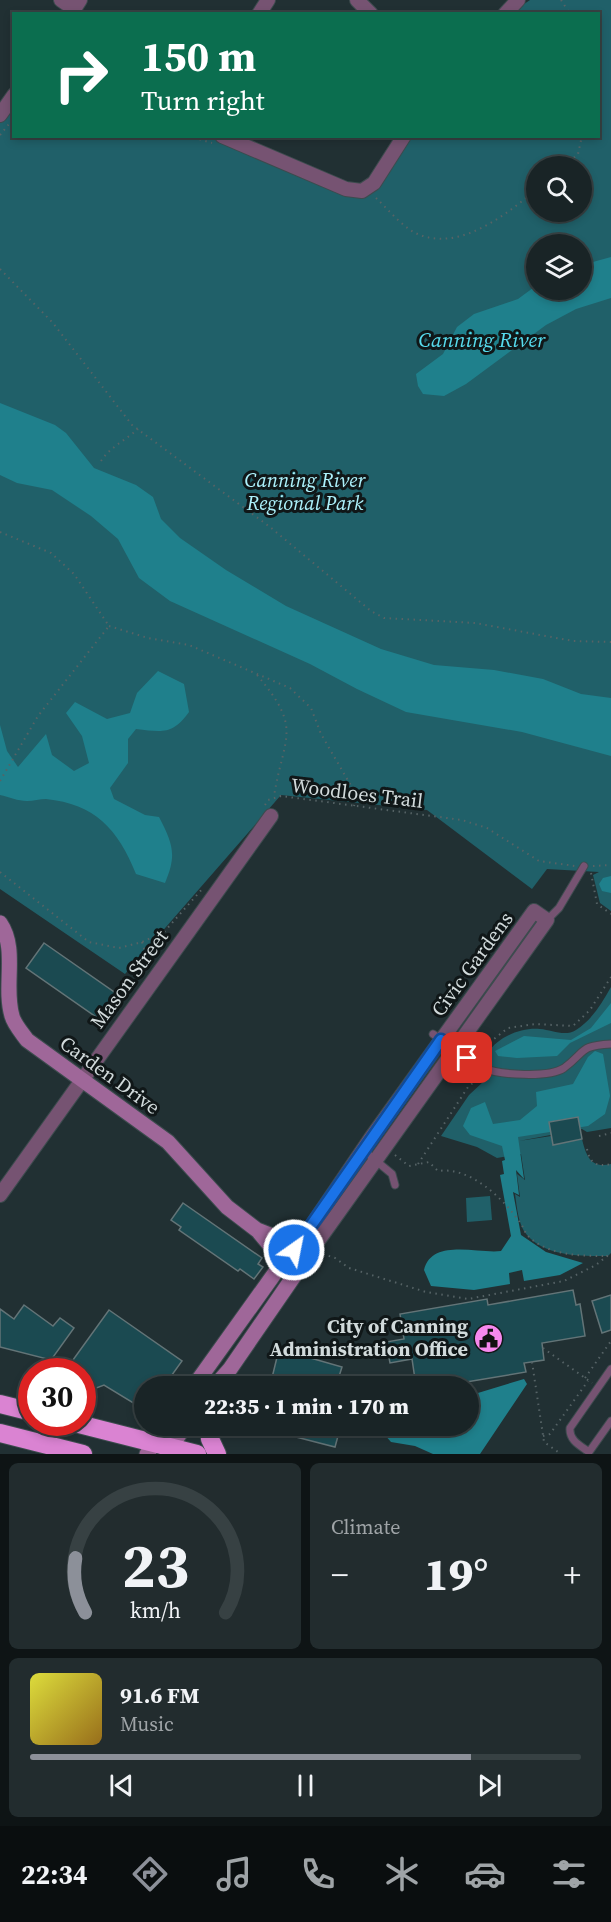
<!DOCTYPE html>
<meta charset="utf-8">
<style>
:root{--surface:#192426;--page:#222c2e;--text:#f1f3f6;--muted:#9fa4a7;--line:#374143;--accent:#8c9099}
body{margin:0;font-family:"Source Serif 4",serif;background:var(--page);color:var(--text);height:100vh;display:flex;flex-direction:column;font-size:22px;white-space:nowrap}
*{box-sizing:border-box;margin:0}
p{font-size:20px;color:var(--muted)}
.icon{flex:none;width:33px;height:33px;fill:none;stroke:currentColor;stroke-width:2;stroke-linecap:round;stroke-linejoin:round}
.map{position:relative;height:1454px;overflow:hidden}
.panel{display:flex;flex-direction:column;gap:9px;padding:9px;background:#0e1415;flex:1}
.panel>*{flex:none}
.banner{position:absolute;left:12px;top:12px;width:588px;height:126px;border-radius:0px;box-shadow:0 3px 9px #0003,0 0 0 2px var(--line);background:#0b6e4f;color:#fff;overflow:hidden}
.fabs{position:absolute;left:526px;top:156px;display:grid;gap:12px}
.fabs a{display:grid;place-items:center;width:66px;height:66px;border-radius:50%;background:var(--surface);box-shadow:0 3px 9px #0003,0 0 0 2px var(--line);font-size:30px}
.speed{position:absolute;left:18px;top:1358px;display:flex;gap:12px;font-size:30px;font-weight:700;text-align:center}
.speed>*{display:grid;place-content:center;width:78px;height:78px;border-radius:50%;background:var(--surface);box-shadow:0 3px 9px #0003,0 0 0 2px var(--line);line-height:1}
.speed .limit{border:9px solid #d22;background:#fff;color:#111}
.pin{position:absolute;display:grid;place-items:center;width:51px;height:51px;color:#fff;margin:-26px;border-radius:12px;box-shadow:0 3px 9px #0006}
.me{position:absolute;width:66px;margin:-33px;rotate:33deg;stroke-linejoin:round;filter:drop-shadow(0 0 4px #0008)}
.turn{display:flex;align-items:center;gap:21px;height:126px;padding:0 30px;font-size:27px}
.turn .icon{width:78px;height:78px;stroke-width:2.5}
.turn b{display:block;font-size:42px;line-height:51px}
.big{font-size:45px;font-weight:800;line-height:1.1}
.panel .tile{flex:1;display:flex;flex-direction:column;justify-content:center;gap:9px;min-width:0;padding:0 21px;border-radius:9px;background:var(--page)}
.panel .dial{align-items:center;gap:0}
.dial svg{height:156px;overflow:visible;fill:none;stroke:var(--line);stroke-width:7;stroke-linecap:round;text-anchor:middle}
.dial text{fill:var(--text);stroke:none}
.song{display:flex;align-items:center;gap:18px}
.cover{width:72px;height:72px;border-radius:9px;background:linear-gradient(135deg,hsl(60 70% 55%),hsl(40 70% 35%))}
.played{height:6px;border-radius:3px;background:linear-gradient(90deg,var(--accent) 80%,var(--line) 80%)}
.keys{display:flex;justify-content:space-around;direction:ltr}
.heat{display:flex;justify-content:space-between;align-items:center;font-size:33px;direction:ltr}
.panel .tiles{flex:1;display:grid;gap:9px;grid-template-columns:1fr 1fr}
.tile:last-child{grid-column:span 2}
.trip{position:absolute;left:134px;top:1376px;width:345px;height:60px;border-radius:30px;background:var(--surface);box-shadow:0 3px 9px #0003,0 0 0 2px var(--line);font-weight:800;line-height:60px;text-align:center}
.tab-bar{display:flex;height:96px;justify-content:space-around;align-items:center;background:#0a0e0f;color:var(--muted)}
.tab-bar .icon{width:42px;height:42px}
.tab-bar .active{color:var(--accent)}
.tab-bar b{font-size:27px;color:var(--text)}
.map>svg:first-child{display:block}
</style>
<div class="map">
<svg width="611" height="1454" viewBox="0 0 611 1454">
<rect width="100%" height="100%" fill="#213033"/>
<path fill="#206069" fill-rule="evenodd" d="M 530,0 L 611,0 L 611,911 L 600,903 L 593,875 L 599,872 L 547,869 L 532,889 L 427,810 L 281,795 L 125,974 L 0,889 L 0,112 L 13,94 L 14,136 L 211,137 L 366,194 L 405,137 L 598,136 L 598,14 L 511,13 ZM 537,166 L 582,166 L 582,212 L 537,212 ZM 537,244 L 582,244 L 582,290 L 537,290 Z
M 611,987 L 611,1128 L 587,1132 L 582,1129 L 519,1141 L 551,1136 L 553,1145 L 582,1139 C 586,1156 591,1169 611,1164 L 611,1253 L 608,1256 C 582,1256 546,1257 527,1235 C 518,1225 517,1207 515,1194 L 520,1197 L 517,1174 L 525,1180 L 521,1154 L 497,1158 L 477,1147 L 441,1136 L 469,1095 L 484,1081 C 485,1073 484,1060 488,1053 C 497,1037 522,1027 540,1029 C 552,1030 565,1037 576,1030 C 592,1020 602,1003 611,987 Z
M 490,1196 L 492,1220 L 467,1222 L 466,1198 Z"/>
<path fill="#1f808c" d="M 611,257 L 611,298 L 576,309 L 546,325 L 466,384 L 444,396 L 423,394 L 418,386 L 416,374 L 443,354 L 457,327 L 474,314 L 518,299 L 537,285 L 537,290 L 582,290 L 582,265 Z
M 0,403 L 55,425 L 66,433 L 94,468 L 136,485 L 153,497 L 161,519 L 180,538 L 226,570 L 286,606 L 381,649 L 434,665 L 494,670 L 543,679 L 581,694 L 611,698 L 611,756 L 522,732 L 406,712 L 357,689 L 310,664 L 170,601 L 139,578 L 118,539 L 91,516 L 52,490 L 17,483 L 0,475 Z
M 158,671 L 184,684 L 189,712 C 172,735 163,732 136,729 L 128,739 L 128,763 L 110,788 L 114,799 L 145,815 L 159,817 C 173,844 177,855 165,883 L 136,874 C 118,829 95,804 46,799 C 40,799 33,801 27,801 C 18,801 9,797 0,795 L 0,725 L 7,751 L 18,767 L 46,734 L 52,755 L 74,771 L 89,763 L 82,736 L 66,713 L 75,702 L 107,719 L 130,713 L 137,693 Z
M 611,876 L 611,893 L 602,891 L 599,884 L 603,878 Z
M 611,1003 L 611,1023 L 570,1043 L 557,1056 L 517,1058 L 498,1056 L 495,1051 L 524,1036 L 571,1040 L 591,1028 Z
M 595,1051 L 603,1054 L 610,1096 L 605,1114 L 588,1126 L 518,1137 L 524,1179 L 516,1170 L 519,1195 L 513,1192 L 521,1235 L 546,1252 L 583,1263 L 560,1275 L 524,1281 L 522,1270 L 509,1273 L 510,1284 L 474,1290 L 431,1286 L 424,1270 C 432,1238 478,1254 501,1251 L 511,1236 L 500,1175 L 504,1174 L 502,1161 L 505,1160 L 502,1146 L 470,1135 L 463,1126 L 471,1108 L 485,1102 L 493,1124 L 520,1120 L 537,1106 L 536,1092 L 573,1084 L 588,1057 Z
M 524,1379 L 527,1384 L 480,1454 L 433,1454 L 415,1446 L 391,1442 L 376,1425 L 468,1425 L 468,1396 Z"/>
<path fill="#1b4a51" stroke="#637477" stroke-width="1.5" d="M 44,943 L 117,994 L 99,1019 L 26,968 Z
M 578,1117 L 582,1139 L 553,1145 L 549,1122 Z
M 183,1203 L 262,1258 L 258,1264 L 263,1267 L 254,1279 L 240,1269 L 238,1271 L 179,1230 L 181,1227 L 171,1220 Z
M 573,1290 L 576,1305 L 580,1304 L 585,1336 L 542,1343 L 544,1360 L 524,1363 L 526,1372 L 442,1386 L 416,1386 L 412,1359 L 390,1363 L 386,1342 L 404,1339 L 400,1314 L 487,1299 L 488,1305 Z
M 611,1295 L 611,1330 L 602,1333 L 592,1301 Z
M 24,1305 L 53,1326 L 60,1318 L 74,1328 L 51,1360 L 0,1347 L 0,1309 L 14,1319 Z
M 109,1310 L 182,1361 L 164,1386 L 144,1386 L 144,1403 L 135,1404 L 104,1385 L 91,1390 L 82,1388 L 82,1371 L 65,1371 Z
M 279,1349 L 342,1367 L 336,1386 L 270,1386 Z
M 262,1425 L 341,1425 L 335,1447 L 261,1428 Z"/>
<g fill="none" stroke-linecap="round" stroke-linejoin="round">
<defs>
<path id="lane" d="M 547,920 L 559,908 L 584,866
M 433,1034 C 449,1045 465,1060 483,1068 C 500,1075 549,1078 564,1068 C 587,1051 578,1046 611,1044
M 363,1150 L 392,1174 L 395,1185
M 611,1369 L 570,1428 C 569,1440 579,1445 589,1452 L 611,1421"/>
<path id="street" d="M 61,0 L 74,9
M 357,0 L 371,14
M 71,14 L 80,0
M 259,14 L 268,0
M 505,14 L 518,0
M 0,115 L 14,95
M 222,136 L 346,189 L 362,191 L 374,183 L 404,136
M 534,911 L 547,920 L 313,1248 L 298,1260 L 281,1261 L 302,1240 L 371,1138 Z
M 0,1195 L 271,816"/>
<path id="secondary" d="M 0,923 C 18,949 3,986 12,1016 C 14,1024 22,1033 27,1040 L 168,1142 L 227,1207 L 257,1230 L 275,1237 L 294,1250 L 298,1268 L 294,1276 L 230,1369 L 215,1386
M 194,1386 L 280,1266 L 278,1255 L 259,1232
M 147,1454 L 166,1425
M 167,1454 L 185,1425"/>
<path id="highway" d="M 0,1404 L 32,1412
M 71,1422 L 197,1454
M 209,1425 L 210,1439 L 217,1454
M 0,1433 L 83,1454"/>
</defs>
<use href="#lane" stroke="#3d4b4e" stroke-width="9"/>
<use href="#street" stroke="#3d4b4e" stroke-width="16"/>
<use href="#secondary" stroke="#3d4b4e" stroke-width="17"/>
<use href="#highway" stroke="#3d4b4e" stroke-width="20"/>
<path stroke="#566366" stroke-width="2" stroke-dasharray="1.5 4.5" stroke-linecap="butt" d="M 561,0 L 570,14
M 0,135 L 9,124
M 188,136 L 212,143
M 565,166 L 578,154 L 582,136
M 376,198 C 390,211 405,231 423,236 C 464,249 508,213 537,189
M 0,269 L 53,323 L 132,425 L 270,527 L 371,611 L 384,618 L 475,623 L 573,641 L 611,642
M 101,461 C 110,447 126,440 138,429
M 0,532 L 51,553 L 74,574 L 109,626
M 109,626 L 148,638 L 189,645 L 290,688 L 311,708 L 321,734 L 357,796 L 354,806
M 257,675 C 303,729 284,735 274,796
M 0,781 L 38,716 L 109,626
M 265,805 L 268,800 L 281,796 L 462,820 L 487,828 L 539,861 L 575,866
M 593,866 L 611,865
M 0,872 L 89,942 L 119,948 L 142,942 L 164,932 L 204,887
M 591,873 L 597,904 L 611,914
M 142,942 L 147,958 L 145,969
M 483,1058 L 485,1046 L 508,1028 L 535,1024 L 573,1026 L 590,1010 L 611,977
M 599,1136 L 611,1133
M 587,1149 C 590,1164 597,1167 611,1164
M 395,1155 L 409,1166 L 429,1162 L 438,1171 C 470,1166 504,1199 521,1224 C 524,1228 525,1233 528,1236 C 549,1256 581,1256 608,1256
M 418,1164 L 468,1087 L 480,1077
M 323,1254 L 335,1258 L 349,1268 L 426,1292 L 468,1299 L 564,1281 L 596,1265 L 611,1253
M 543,1348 L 592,1383
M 532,1362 L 544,1442 L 561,1454
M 585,1378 L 611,1341
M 543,1436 L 550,1434 L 588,1381"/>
<use href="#lane" stroke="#765372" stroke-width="7"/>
<use href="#street" stroke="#765372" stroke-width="14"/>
<use href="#secondary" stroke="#9f6799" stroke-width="15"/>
<use href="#highway" stroke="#da83d2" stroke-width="18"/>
</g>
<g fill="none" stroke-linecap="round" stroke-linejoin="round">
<defs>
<path id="route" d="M 294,1250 L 441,1040 L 467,1058"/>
</defs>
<use href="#route" stroke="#114b97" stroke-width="15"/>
<use href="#route" stroke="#1a73e8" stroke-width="10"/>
</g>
<defs>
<symbol id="civic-disc" viewBox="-11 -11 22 22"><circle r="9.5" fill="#f688ed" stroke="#101718"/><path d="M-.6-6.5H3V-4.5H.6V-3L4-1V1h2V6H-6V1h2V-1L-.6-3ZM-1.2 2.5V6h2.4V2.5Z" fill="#111"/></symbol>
</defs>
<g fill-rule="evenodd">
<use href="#civic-disc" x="472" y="1322" width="33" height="33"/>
</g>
<g text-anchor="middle" stroke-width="6" stroke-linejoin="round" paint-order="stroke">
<g font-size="20" font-style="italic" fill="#adf2fc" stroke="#101718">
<text x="305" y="487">Canning River<tspan x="305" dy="23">Regional Park</tspan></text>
</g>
<g font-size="20" fill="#d1dadb" stroke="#101718">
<text transform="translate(357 793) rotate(7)" y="7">Woodloes Trail</text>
<text transform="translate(472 964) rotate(-54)" y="7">Civic Gardens</text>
<text transform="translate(129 979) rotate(-54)" y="7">Mason Street</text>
<text transform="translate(110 1075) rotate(36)" y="7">Carden Drive</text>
</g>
<g font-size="20" font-weight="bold" fill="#d1dadb" stroke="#101718" text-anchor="end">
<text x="468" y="1333">City of Canning<tspan x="468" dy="23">Administration Office</tspan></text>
</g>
<g font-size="21" font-style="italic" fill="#57dbed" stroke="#101718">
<text x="482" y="347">Canning River</text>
</g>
</g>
</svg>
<div class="fabs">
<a><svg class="icon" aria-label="search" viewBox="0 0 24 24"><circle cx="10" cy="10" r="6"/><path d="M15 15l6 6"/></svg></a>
<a><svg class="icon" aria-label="layers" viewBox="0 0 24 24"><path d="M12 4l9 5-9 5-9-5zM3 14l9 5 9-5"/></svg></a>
</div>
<div class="speed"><div class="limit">30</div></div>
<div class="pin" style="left:467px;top:1058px;background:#d93025"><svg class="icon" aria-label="arrive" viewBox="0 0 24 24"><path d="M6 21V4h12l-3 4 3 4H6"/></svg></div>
<svg class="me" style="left:294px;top:1250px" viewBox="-20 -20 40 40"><circle r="17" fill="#1a73e8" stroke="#fff" stroke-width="3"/><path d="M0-11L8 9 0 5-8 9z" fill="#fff"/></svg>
<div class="trip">22:35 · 1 min · 170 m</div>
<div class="banner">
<div class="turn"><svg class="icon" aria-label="right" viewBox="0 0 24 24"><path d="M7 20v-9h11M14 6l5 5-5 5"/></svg><div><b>150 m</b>Turn right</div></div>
</div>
</div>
<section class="panel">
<div class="tiles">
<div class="tile dial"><svg viewBox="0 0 100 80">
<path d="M14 69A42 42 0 1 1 86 69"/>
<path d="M14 69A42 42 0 0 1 9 41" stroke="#8c9099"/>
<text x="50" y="56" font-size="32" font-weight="700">23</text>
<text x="50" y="72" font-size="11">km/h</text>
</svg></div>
<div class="tile"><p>Climate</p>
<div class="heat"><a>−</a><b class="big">19°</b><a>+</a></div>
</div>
<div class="tile">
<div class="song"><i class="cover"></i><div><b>91.6 FM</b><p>Music</p></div></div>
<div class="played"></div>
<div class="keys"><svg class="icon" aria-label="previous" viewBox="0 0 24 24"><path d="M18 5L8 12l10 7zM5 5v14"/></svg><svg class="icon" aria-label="pause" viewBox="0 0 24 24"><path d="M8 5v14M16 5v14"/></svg><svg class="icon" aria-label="next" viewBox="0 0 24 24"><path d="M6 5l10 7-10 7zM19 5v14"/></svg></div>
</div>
</div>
</section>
<nav class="tab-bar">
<b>22:34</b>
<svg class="icon active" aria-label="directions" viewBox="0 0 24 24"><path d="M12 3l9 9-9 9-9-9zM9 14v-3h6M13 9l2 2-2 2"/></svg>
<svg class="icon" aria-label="music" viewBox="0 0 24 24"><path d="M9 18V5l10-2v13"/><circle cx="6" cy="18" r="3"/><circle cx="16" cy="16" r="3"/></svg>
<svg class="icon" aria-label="phone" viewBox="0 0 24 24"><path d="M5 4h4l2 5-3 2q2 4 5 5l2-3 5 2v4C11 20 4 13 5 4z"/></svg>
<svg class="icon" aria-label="climate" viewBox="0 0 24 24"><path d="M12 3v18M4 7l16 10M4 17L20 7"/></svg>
<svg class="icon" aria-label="car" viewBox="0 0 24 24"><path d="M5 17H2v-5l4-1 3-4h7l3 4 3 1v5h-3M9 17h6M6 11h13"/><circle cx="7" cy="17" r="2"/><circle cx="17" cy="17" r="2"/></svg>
<svg class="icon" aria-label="filters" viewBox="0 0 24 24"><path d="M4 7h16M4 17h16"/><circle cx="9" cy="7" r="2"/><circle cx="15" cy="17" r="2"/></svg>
</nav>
